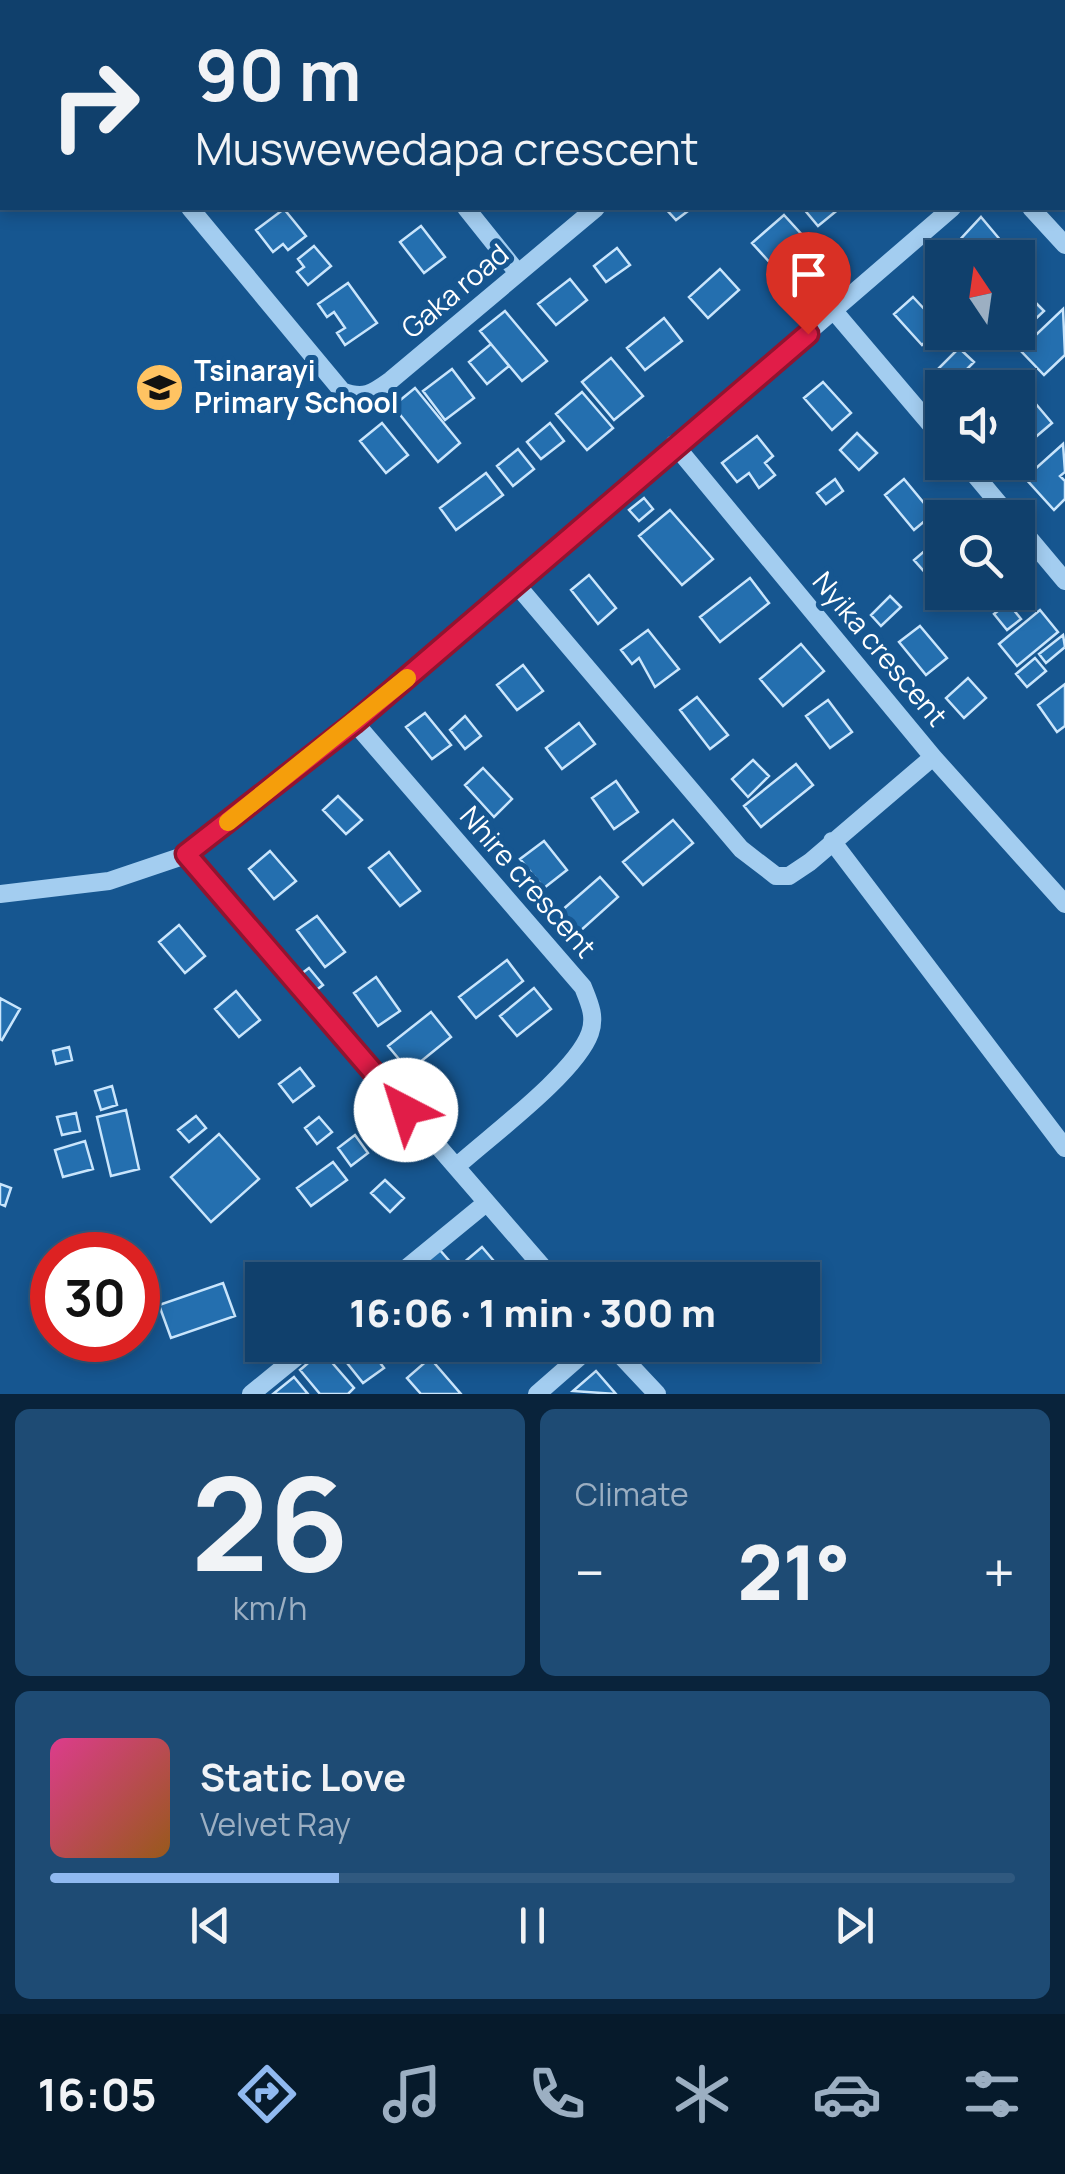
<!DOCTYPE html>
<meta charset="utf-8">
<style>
:root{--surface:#10406c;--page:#1e4b74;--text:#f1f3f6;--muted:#9cafc2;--line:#30597f;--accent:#90b9f0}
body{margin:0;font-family:Manrope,sans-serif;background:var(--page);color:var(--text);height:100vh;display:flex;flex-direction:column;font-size:38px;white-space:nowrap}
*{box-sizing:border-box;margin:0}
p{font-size:32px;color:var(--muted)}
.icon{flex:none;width:55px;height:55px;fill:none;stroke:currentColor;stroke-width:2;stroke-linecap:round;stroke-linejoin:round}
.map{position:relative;height:1394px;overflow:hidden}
.side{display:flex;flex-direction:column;gap:15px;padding:15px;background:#09233b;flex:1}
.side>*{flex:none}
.banner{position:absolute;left:0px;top:0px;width:1065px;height:210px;box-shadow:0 5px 15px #0003,0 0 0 2px var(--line);background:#10406c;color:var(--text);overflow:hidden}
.needle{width:65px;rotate:347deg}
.buttons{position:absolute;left:925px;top:240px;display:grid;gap:20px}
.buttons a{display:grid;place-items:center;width:110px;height:110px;border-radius:0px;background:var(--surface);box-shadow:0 5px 15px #0003,0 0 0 2px var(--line);font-size:50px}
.speed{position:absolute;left:30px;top:1232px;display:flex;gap:20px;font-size:50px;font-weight:700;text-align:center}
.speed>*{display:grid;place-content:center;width:130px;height:130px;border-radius:50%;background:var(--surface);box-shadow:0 5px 15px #0003,0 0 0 2px var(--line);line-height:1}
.speed .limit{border:15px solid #d22;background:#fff;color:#111}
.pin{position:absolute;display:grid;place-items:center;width:85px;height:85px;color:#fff;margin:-102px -42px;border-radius:50% 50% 50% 0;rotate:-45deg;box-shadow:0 0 10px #0007}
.pin .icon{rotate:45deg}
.me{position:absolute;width:110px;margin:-55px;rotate:320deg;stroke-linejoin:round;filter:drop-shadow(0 0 8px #0008)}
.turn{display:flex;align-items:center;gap:35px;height:210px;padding:0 30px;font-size:45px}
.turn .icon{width:130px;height:130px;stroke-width:2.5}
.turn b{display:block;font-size:70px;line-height:85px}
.big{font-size:75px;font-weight:800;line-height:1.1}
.side .card{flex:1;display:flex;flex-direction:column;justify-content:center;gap:15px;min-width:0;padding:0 35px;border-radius:15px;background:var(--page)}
.side .dial{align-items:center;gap:0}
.dial b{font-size:130px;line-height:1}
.song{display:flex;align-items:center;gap:30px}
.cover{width:120px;height:120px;border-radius:15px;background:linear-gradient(135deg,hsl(330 70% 55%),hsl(30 70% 35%))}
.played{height:10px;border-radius:5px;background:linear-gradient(90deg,var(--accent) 30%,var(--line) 30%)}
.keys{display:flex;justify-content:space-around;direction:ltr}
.heat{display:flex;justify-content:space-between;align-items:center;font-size:55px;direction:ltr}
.side .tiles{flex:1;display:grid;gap:15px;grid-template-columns:1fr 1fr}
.card:last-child{grid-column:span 2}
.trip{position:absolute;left:245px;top:1262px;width:575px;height:100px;border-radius:0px;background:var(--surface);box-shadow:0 5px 15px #0003,0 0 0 2px var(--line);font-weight:800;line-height:100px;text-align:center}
.tabs{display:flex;height:160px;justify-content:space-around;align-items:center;background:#061a2b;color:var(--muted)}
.tabs .icon{width:70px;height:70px}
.tabs .on{color:var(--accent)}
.tabs b{font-size:45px;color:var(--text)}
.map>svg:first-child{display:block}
</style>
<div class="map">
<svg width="1065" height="1394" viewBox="0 0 1065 1394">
<rect width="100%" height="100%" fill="#165690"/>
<path fill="#246faf" stroke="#c9e5fc" stroke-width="2.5" d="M 665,208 L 692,208 L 676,220 Z
M 803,208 L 840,208 L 818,226 Z
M 284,209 L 306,236 L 288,250 L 283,244 L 273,252 L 256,230 Z
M 784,215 L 804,237 L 772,265 L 752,243 Z
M 981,217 L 1002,242 L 983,258 L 943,258 Z
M 421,226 L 445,257 L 424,273 L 400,242 Z
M 314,246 L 331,266 L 308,285 L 297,272 L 304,267 L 298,259 Z
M 617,248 L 630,265 L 606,282 L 594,266 Z
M 720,269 L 739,290 L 708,318 L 689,297 Z
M 570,279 L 587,300 L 556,325 L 538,304 Z
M 348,283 L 377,323 L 345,345 L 337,333 L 345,328 L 334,312 L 327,317 L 318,304 Z
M 1027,294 L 1044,311 L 1025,329 L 1018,321 L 1018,303 Z
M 913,297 L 941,327 L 922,345 L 894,314 Z
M 1063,309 L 1065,355 L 1044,375 L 1020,350 Z
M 505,311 L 547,361 L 522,381 L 480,331 Z
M 664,318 L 682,341 L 645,370 L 627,348 Z
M 491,344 L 509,366 L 487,384 L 469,362 Z
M 959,348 L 974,362 L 967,369 L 972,374 L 954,388 L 936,371 Z
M 611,358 L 643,396 L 614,420 L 582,382 Z
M 452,369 L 474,398 L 445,420 L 423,391 Z
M 1005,370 L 1027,393 L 1018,401 L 1018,388 L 986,388 Z
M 823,382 L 851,413 L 832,430 L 804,398 Z
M 415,388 L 460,443 L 438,462 L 393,406 Z
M 582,392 L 613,428 L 587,450 L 556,414 Z
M 1030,397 L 1052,423 L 1018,452 L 1018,408 Z
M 382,423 L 408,455 L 386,473 L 360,441 Z
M 550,423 L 564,441 L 541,459 L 527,442 Z
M 857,433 L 877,453 L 859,470 L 840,450 Z
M 757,436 L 773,456 L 765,463 L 775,475 L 759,488 L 749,473 L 737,482 L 722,463 Z
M 1063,444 L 1065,472 L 1060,476 L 1065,481 L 1065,499 L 1054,510 L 1025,478 Z
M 518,449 L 534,469 L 513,486 L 497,466 Z
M 486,473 L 503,495 L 456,530 L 440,508 Z
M 835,479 L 843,491 L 826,504 L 817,493 Z
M 904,479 L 933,514 L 914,530 L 885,495 Z
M 644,498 L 653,509 L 639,521 L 629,510 Z
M 670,510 L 713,559 L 682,585 L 639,536 Z
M 928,548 L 942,564 L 942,579 L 936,585 L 914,560 Z
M 589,575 L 616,608 L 598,624 L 571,590 Z
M 750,578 L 769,603 L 720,642 L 700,617 Z
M 890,596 L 901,607 L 881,626 L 871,615 Z
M 1008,603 L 1021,619 L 1007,630 L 994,614 Z
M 1040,610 L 1058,632 L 1017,666 L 999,644 Z
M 920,626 L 947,658 L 926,675 L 899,642 Z
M 648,630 L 679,669 L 655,687 L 639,658 L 632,664 L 621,650 Z
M 1063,635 L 1065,647 L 1046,663 L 1039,654 Z
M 801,644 L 824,671 L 783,706 L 760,679 Z
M 1035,658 L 1046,671 L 1027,687 L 1016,674 Z
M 523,665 L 543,691 L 517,710 L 497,685 Z
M 968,678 L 986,698 L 964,718 L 946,698 Z
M 1065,684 L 1065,726 L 1057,732 L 1038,705 Z
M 697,697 L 728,735 L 710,749 L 680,710 Z
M 828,700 L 852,732 L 830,748 L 806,716 Z
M 425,713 L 451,745 L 432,759 L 406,727 Z
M 465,716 L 481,736 L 465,749 L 450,730 Z
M 579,723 L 595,744 L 562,769 L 546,748 Z
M 753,760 L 769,776 L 748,797 L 732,779 Z
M 796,764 L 813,785 L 761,827 L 744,806 Z
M 483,768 L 512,799 L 494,817 L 465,785 Z
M 616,781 L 638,812 L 614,829 L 592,798 Z
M 338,796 L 362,820 L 346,834 L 323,810 Z
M 673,820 L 693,843 L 643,885 L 623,862 Z
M 544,841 L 567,870 L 544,888 L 520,859 Z
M 270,851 L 296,881 L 274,899 L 249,869 Z
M 389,852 L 420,891 L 400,906 L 369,868 Z
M 600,877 L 618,897 L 578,933 L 560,912 Z
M 317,916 L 345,952 L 325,967 L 297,930 Z
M 179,925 L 205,956 L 185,973 L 159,942 Z
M 507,960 L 523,981 L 476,1018 L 459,997 Z
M 309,968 L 323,985 L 315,991 L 301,974 Z
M 376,977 L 400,1011 L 378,1026 L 354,993 Z
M 534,988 L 551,1009 L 517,1036 L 500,1016 Z
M 236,991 L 260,1020 L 239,1037 L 215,1009 Z
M 0,998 L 20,1009 L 2,1040 L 0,1039 Z
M 431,1012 L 451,1037 L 409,1071 L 388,1046 Z
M 69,1047 L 72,1060 L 56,1064 L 53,1051 Z
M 300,1068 L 314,1086 L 293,1102 L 279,1084 Z
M 112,1086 L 117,1105 L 101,1110 L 95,1091 Z
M 126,1110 L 139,1169 L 111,1176 L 97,1117 Z
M 76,1113 L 80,1131 L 62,1135 L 57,1117 Z
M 196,1116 L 206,1128 L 189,1142 L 178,1130 Z
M 319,1117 L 332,1132 L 317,1144 L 305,1128 Z
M 219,1134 L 259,1179 L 211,1222 L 171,1177 Z
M 355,1135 L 368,1153 L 351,1166 L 338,1148 Z
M 85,1141 L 93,1169 L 63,1177 L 55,1150 Z
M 333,1162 L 347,1180 L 311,1206 L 297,1188 Z
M 385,1180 L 404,1198 L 390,1212 L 371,1193 Z
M 0,1184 L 11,1188 L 5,1206 L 0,1204 Z
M 482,1247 L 499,1267 L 484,1280 L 474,1280 L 461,1265 Z
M 439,1249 L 466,1280 L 423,1280 L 415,1270 Z
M 223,1283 L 235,1316 L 171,1338 L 159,1305 Z
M 368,1347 L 384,1368 L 363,1383 L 347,1363 Z
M 322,1351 L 354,1388 L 348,1394 L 320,1394 L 300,1370 Z
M 430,1358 L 461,1394 L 421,1394 L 407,1378 Z
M 596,1371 L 616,1394 L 573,1391 Z
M 294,1377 L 308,1394 L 273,1394 Z"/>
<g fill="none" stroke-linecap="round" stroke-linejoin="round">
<path stroke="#a3cdf0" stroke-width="18" d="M 19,0 L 21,2
M 299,0 L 301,2
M 562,0 L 564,2
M 993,0 L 995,2
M 835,2 L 838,0
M 1062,84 L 1065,87
M 1062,104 L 1065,101
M 190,208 L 342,391 C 364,400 373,393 391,380 L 596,208
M 466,208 L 518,273
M 1031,208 L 1065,245
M 834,311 L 942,438
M 964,462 L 1011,518
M 1018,525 L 1065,581
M 516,584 L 741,849 L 776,876 L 789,876 L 810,862 L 933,757 L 674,444
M 355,723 L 583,987 C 589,1002 596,1016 590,1033 C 576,1073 489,1137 456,1167
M 933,757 L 1065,904
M 832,841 L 1065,1148
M 186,855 L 554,1280
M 0,894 L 109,881 L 186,855 L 355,723 L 952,208
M 392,1280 L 486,1203
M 611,1345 L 657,1394
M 251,1394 L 311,1345
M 537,1394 L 593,1345"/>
</g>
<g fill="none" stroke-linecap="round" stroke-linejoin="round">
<defs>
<path id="route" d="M 406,1110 L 186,854 L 354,723 L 808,334"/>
</defs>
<use href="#route" stroke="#92132f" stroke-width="25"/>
<use href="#route" stroke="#e11d48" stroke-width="18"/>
<path stroke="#f59e0b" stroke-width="18" d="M 228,822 L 407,678"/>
</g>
<defs>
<symbol id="school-disc" viewBox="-11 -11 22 22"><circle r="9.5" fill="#ffc362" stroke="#165690"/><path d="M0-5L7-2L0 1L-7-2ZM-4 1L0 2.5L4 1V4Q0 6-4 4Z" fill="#111"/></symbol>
</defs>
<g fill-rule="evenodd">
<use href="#school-disc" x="132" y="360" width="55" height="55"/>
</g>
<g text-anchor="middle" stroke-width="10" stroke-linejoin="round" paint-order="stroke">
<g font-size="28" fill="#fff" stroke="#165690">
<text transform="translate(455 291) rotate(-40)" y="10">Gaka road</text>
<text transform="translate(880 649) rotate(50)" y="10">Nyika crescent</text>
<text transform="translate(528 882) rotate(49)" y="10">Nhire crescent</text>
</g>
<g font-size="28" font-weight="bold" fill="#fff" stroke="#165690" text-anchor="start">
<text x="194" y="381">Tsinarayi<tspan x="194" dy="32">Primary School</tspan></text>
</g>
</g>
</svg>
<div class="buttons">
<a><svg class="needle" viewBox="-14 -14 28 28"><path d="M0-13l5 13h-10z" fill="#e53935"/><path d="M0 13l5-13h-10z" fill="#9cafc2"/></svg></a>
<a><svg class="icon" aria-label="sound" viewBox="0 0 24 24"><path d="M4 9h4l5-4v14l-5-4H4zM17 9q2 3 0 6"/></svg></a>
<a><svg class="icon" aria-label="search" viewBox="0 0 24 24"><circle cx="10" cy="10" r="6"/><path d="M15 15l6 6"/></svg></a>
</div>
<div class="speed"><div class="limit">30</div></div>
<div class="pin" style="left:808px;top:334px;background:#d93025"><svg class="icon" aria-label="arrive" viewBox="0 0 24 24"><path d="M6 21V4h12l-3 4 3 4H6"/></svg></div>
<svg class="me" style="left:406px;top:1110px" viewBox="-20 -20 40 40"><circle r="19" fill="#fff"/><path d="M0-13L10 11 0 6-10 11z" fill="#e11d48"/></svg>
<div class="trip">16:06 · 1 min · 300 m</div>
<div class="banner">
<div class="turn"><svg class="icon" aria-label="right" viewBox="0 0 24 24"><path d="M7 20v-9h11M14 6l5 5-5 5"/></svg><div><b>90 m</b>Muswewedapa crescent</div></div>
</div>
</div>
<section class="side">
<div class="tiles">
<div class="card dial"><b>26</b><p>km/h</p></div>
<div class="card"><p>Climate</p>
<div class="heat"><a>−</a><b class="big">21°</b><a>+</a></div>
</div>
<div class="card">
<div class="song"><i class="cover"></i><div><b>Static Love</b><p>Velvet Ray</p></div></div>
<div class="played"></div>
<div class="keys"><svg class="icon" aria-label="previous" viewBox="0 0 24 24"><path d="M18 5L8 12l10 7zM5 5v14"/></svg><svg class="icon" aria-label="pause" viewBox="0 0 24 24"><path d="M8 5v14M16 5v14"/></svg><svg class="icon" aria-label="next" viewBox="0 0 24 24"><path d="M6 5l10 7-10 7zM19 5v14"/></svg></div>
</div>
</div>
</section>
<nav class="tabs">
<b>16:05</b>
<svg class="icon on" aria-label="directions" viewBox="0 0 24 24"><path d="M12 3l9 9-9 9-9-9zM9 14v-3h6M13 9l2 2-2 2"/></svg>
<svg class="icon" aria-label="music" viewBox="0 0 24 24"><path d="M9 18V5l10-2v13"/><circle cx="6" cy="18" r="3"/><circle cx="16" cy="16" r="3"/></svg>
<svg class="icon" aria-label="phone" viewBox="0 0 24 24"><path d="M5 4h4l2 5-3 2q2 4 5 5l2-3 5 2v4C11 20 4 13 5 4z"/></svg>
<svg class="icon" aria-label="climate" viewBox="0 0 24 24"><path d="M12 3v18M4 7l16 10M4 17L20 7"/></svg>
<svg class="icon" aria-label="car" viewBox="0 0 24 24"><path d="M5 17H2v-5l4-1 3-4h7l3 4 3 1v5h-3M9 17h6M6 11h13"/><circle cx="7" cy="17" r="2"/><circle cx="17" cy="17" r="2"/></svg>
<svg class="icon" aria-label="filters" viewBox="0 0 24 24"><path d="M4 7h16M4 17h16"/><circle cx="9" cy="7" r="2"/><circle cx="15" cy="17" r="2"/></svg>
</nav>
